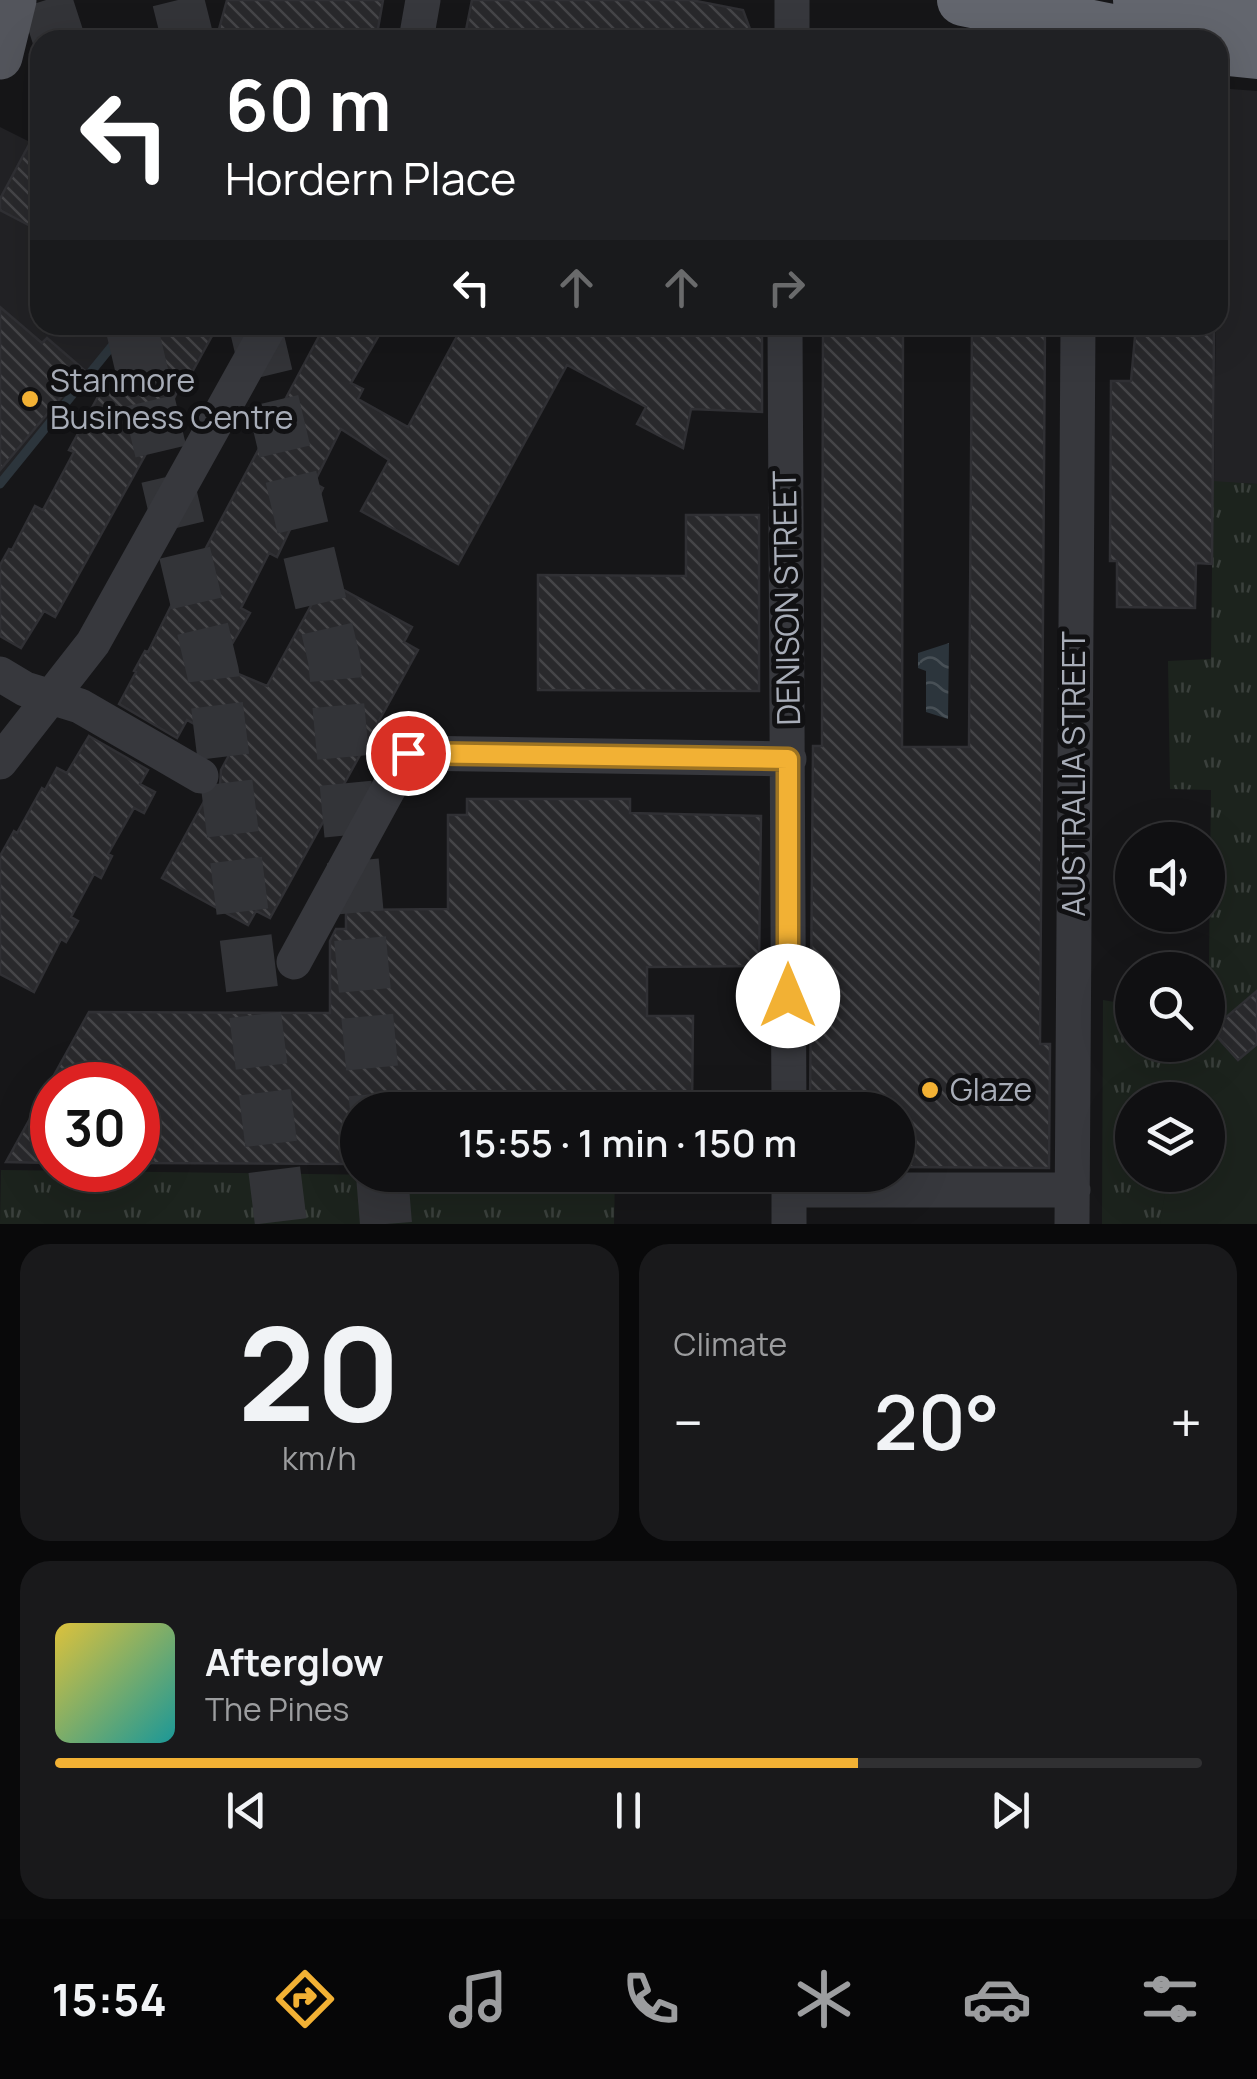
<!DOCTYPE html>
<meta charset="utf-8">
<style>
:root{--surface:#101012;--page:#19191b;--text:#f1f3f6;--muted:#9c9d9f;--line:#303032;--accent:#f2b134}
body{margin:0;font-family:Manrope,sans-serif;background:var(--page);color:var(--text);height:100vh;display:flex;flex-direction:column;font-size:38px;white-space:nowrap}
*{box-sizing:border-box;margin:0}
p{font-size:32px;color:var(--muted)}
.icon{flex:none;width:55px;height:55px;fill:none;stroke:currentColor;stroke-width:2;stroke-linecap:round;stroke-linejoin:round}
.map{position:relative;height:1224px;overflow:hidden}
.panel{display:flex;flex-direction:column;gap:20px;padding:20px;background:#09090a;flex:1}
.panel>*{flex:none}
.guide{position:absolute;left:30px;top:30px;width:1198px;height:305px;border-radius:30px;box-shadow:0 10px 40px #0002,0 0 0 2px var(--line);background:#202124;color:#fff;overflow:hidden}
.controls{position:absolute;left:1115px;top:822px;display:grid;gap:20px}
.controls a{display:grid;place-items:center;width:110px;height:110px;border-radius:50%;background:var(--surface);box-shadow:0 10px 40px #0002,0 0 0 2px var(--line);font-size:50px}
.speed{position:absolute;left:30px;top:1062px;display:flex;gap:20px;font-size:50px;font-weight:700;text-align:center}
.speed>*{display:grid;place-content:center;width:130px;height:130px;border-radius:50%;background:var(--surface);box-shadow:0 10px 40px #0002,0 0 0 2px var(--line);line-height:1}
.speed .limit{border:15px solid #d22;background:#fff;color:#111}
.pin{position:absolute;display:grid;place-items:center;width:85px;height:85px;color:#fff;margin:-42px;border:5px solid #fff;border-radius:50%;box-shadow:0 2px 10px #0007}
.me{position:absolute;width:110px;margin:-55px;rotate:0deg;stroke-linejoin:round;filter:drop-shadow(0 0 8px #0008)}
.turn{display:flex;align-items:center;gap:35px;height:210px;padding:0 30px;font-size:45px}
.turn .icon{width:130px;height:130px;stroke-width:2.5}
.turn b{display:block;font-size:70px;line-height:85px}
.lanes{display:flex;align-items:center;height:95px;padding:0 30px;background:#0003;justify-content:center;gap:50px;direction:ltr}
.lanes .off{opacity:.35}
.big{font-size:75px;font-weight:600;line-height:1.1}
.panel .tile{flex:1;display:flex;flex-direction:column;justify-content:center;gap:15px;min-width:0;padding:0 35px;border-radius:30px;background:var(--page)}
.panel .dial{align-items:center;gap:0}
.dial b{font-size:130px;line-height:1}
.song{display:flex;align-items:center;gap:30px}
.cover{width:120px;height:120px;border-radius:15px;background:linear-gradient(135deg,hsl(50 70% 55%),hsl(180 70% 35%))}
.played{height:10px;border-radius:5px;background:linear-gradient(90deg,var(--accent) 70%,var(--line) 70%)}
.keys{display:flex;justify-content:space-around;direction:ltr}
.heat{display:flex;justify-content:space-between;align-items:center;font-size:55px;direction:ltr}
.panel .tiles{flex:1;display:grid;gap:20px;grid-template-columns:1fr 1fr}
.tile:last-child{grid-column:span 2}
.trip{position:absolute;left:340px;top:1092px;width:575px;height:100px;border-radius:50px;background:var(--surface);box-shadow:0 10px 40px #0002,0 0 0 2px var(--line);font-weight:600;line-height:100px;text-align:center}
.menu{display:flex;height:160px;justify-content:space-around;align-items:center;background:#060607;color:var(--muted)}
.menu .icon{width:70px;height:70px}
.menu .on{color:var(--accent)}
.menu b{font-size:45px;color:var(--text)}
.map>svg:first-child{display:block}
</style>
<div class="map">
<svg width="1257" height="1224" viewBox="0 0 1257 1224">
<defs>
<pattern id="grass-tufts" width="24" height="20" patternUnits="userSpaceOnUse" patternTransform="scale(2.5)"><rect width="24" height="20" fill="#1c231d"/><path d="M3 7l-1-3M5 7V3M7 7l1-3M15 17l-1-3M17 17v-4M19 17l1-3" fill="none" stroke="#3a403c"/></pattern>
<pattern id="water-waves" width="16" height="10" patternUnits="userSpaceOnUse" patternTransform="scale(2.5)"><rect width="16" height="10" fill="#2c353c"/><path d="M0 5q4-4 8 0t8 0" fill="none" stroke="#485056"/></pattern>
<pattern id="building-back-hatch" width="6" height="6" patternUnits="userSpaceOnUse" patternTransform="scale(2.5)"><rect width="6" height="6" fill="#29292c"/><path d="M-1 5l2 2M0 0l6 6M5-1l2 2" fill="none" stroke="#454548"/></pattern>
</defs>
<rect width="100%" height="100%" fill="#161618"/>
<path fill="#222225" d="M 1218,88 L 1257,91 L 1257,484 L 1214,482 Z
M 0,127 L 40,147 L 40,325 L 129,325 L 0,484 Z"/>
<path fill="url(#grass-tufts)" fill-rule="evenodd" d="M 1213,481 L 1257,484 L 1257,1224 L 1102,1224 L 1103,1000 L 1132,1005 L 1132,1045 L 1208,1045 L 1211,790 L 1170,789 L 1168,661 L 1211,659 ZM 1132,1100 L 1208,1100 L 1208,1175 L 1132,1175 Z
M 1,1170 L 615,1178 L 614,1224 L 0,1224 Z"/>
<path fill="#1c231d" d="M 1257,1054 L 1257,1224 L 1160,1224 L 1168,1175 L 1208,1175 L 1208,1104 L 1230,1077 Z"/>
<path fill="url(#water-waves)" d="M 949,643 L 948,719 L 926,712 L 926,671 L 918,668 L 918,653 Z"/>
<g fill="none" stroke-linecap="round" stroke-linejoin="round">
<path stroke="#2c353c" stroke-width="9" d="M 0,484 L 129,325"/>
</g>
<path fill="url(#building-back-hatch)" stroke="#303034" stroke-width="2.5" d="M 227,0 L 383,0 L 376,40 L 216,40 Z
M 472,0 L 691,0 L 743,10 L 754,40 L 464,40 Z
M 40,124 L 40,231 L 0,210 L 0,199 Z
M 0,307 L 42,343 L 47,338 L 84,370 L 0,470 Z
M 148,325 L 218,325 L 190,376 L 186,373 L 157,434 L 55,617 L 44,611 L 21,648 L 0,636 L 0,565 L 9,549 L 12,550 L 35,506 L 43,510 L 74,452 L 69,450 L 107,380 L 112,385 L 120,372 L 123,373 Z
M 325,325 L 385,325 L 351,383 L 363,389 L 358,399 L 408,427 L 463,325 L 762,325 L 762,412 L 691,409 L 683,448 L 637,424 L 646,407 L 567,365 L 458,564 L 361,511 L 389,460 L 341,429 L 314,483 L 323,488 L 305,524 L 295,519 L 277,557 L 269,553 L 241,608 L 250,613 L 219,666 L 267,686 L 325,580 L 412,627 L 404,642 L 418,650 L 270,918 L 256,911 L 248,925 L 162,878 L 207,796 L 220,786 L 221,770 L 234,746 L 187,720 L 177,738 L 119,704 L 136,672 L 134,671 L 145,651 L 148,652 L 185,578 L 188,580 L 200,559 Z
M 823,325 L 903,325 L 902,747 L 969,747 L 972,325 L 1045,325 L 1040,1044 L 1050,1044 L 1049,1168 L 898,1167 L 898,1110 L 810,1110 L 813,746 L 822,746 Z
M 1191,325 L 1214,325 L 1212,564 L 1196,563 L 1195,608 L 1117,607 L 1117,561 L 1110,561 L 1111,381 L 1131,381 L 1136,326 L 1190,332 Z
M 686,515 L 759,515 L 759,691 L 538,690 L 538,575 L 686,576 Z
M 89,736 L 148,770 L 140,784 L 155,792 L 144,813 L 134,808 L 108,854 L 112,856 L 101,878 L 94,874 L 71,917 L 78,921 L 66,942 L 61,939 L 34,992 L 0,974 L 0,856 L 14,831 L 17,833 L 42,788 L 45,790 L 57,768 L 67,773 Z
M 467,799 L 630,799 L 630,813 L 761,816 L 759,966 L 647,967 L 647,1016 L 693,1016 L 692,1110 L 358,1110 L 358,1164 L 138,1163 L 138,1085 L 52,1085 L 52,1163 L 6,1162 L 89,1012 L 330,1013 L 330,941 L 336,929 L 346,929 L 346,910 L 448,909 L 448,815 L 467,815 Z
M 1257,991 L 1257,1044 L 1238,1060 L 1211,1030 Z"/>
<g fill="none" stroke-linecap="round" stroke-linejoin="round">
<path stroke="#333438" stroke-width="52" stroke-dasharray="52 26" stroke-linecap="butt" d="M 46,0 L 59,40
M 178,0 L 188,40
M 131,325 L 213,673 L 281,1224
M 255,325 L 334,659 L 376,1110
M 382,1175 L 386,1224"/>
<path stroke="#37383d" stroke-width="35" d="M 792,0 L 792,40
M 416,40 L 423,0
M 785,325 L 789,1110
M 0,674 L 25,689 L 80,706 L 201,776
M 0,762 L 93,643 L 270,325
M 294,962 L 408,753 L 789,759
M 790,1190 L 1073,1190
M 789,1224 L 789,1175
M 1072,1224 L 1078,325"/>
<path stroke="#53555c" stroke-width="45" d="M 0,57 L 14,0"/>
<path stroke="#63666e" stroke-width="52" d="M 963,0 L 1161,40
M 1139,0 L 1257,15
M 1218,49 L 1257,53"/>
</g>
<g fill="none" stroke-linecap="round" stroke-linejoin="round">
<defs>
<path id="route" d="M 408,753 L 788,759 L 788,996"/>
</defs>
<use href="#route" stroke="#9d7322" stroke-width="25"/>
<use href="#route" stroke="#f2b134" stroke-width="18"/>
</g>
<g fill="#f2b134" stroke="#111113" stroke-width="4">
<circle cx="30" cy="399" r="10"/>
<circle cx="930" cy="1090" r="10"/>
</g>
<g text-anchor="middle" stroke-width="10" stroke-linejoin="round" paint-order="stroke">
<g font-size="32" fill="#a8adb8" stroke="#111113" text-anchor="start">
<text x="50" y="392">Stanmore<tspan x="50" dy="37">Business Centre</tspan></text>
<text x="950" y="1101">Glaze</text>
</g>
<g font-size="32" fill="#a8adb8" stroke="#111113">
<text transform="translate(787 598) rotate(-91)" y="11">DENISON STREET</text>
<text transform="translate(1074 774) rotate(-90)" y="11">AUSTRALIA STREET</text>
</g>
</g>
</svg>
<div class="controls">
<a><svg class="icon" aria-label="sound" viewBox="0 0 24 24"><path d="M4 9h4l5-4v14l-5-4H4zM17 9q2 3 0 6"/></svg></a>
<a><svg class="icon" aria-label="search" viewBox="0 0 24 24"><circle cx="10" cy="10" r="6"/><path d="M15 15l6 6"/></svg></a>
<a><svg class="icon" aria-label="layers" viewBox="0 0 24 24"><path d="M12 4l9 5-9 5-9-5zM3 14l9 5 9-5"/></svg></a>
</div>
<div class="speed"><div class="limit">30</div></div>
<div class="pin" style="left:408px;top:753px;background:#d93025"><svg class="icon" aria-label="arrive" viewBox="0 0 24 24"><path d="M6 21V4h12l-3 4 3 4H6"/></svg></div>
<svg class="me" style="left:788px;top:996px" viewBox="-20 -20 40 40"><circle r="19" fill="#fff"/><path d="M0-13L10 11 0 6-10 11z" fill="#f2b134"/></svg>
<div class="trip">15:55 · 1 min · 150 m</div>
<div class="guide">
<div class="turn"><svg class="icon" aria-label="left" viewBox="0 0 24 24"><path d="M17 20v-9H6M10 6l-5 5 5 5"/></svg><div><b>60 m</b>Hordern Place</div></div>
<div class="lanes"><svg class="icon" aria-label="left" viewBox="0 0 24 24"><path d="M17 20v-9H6M10 6l-5 5 5 5"/></svg><svg class="icon off" aria-label="ahead" viewBox="0 0 24 24"><path d="M12 20V5M6 11l6-6 6 6"/></svg><svg class="icon off" aria-label="ahead" viewBox="0 0 24 24"><path d="M12 20V5M6 11l6-6 6 6"/></svg><svg class="icon off" aria-label="right" viewBox="0 0 24 24"><path d="M7 20v-9h11M14 6l5 5-5 5"/></svg></div>
</div>
</div>
<section class="panel">
<div class="tiles">
<div class="tile dial"><b>20</b><p>km/h</p></div>
<div class="tile"><p>Climate</p>
<div class="heat"><a>−</a><b class="big">20°</b><a>+</a></div>
</div>
<div class="tile">
<div class="song"><i class="cover"></i><div><b>Afterglow</b><p>The Pines</p></div></div>
<div class="played"></div>
<div class="keys"><svg class="icon" aria-label="previous" viewBox="0 0 24 24"><path d="M18 5L8 12l10 7zM5 5v14"/></svg><svg class="icon" aria-label="pause" viewBox="0 0 24 24"><path d="M8 5v14M16 5v14"/></svg><svg class="icon" aria-label="next" viewBox="0 0 24 24"><path d="M6 5l10 7-10 7zM19 5v14"/></svg></div>
</div>
</div>
</section>
<nav class="menu">
<b>15:54</b>
<svg class="icon on" aria-label="directions" viewBox="0 0 24 24"><path d="M12 3l9 9-9 9-9-9zM9 14v-3h6M13 9l2 2-2 2"/></svg>
<svg class="icon" aria-label="music" viewBox="0 0 24 24"><path d="M9 18V5l10-2v13"/><circle cx="6" cy="18" r="3"/><circle cx="16" cy="16" r="3"/></svg>
<svg class="icon" aria-label="phone" viewBox="0 0 24 24"><path d="M5 4h4l2 5-3 2q2 4 5 5l2-3 5 2v4C11 20 4 13 5 4z"/></svg>
<svg class="icon" aria-label="climate" viewBox="0 0 24 24"><path d="M12 3v18M4 7l16 10M4 17L20 7"/></svg>
<svg class="icon" aria-label="car" viewBox="0 0 24 24"><path d="M5 17H2v-5l4-1 3-4h7l3 4 3 1v5h-3M9 17h6M6 11h13"/><circle cx="7" cy="17" r="2"/><circle cx="17" cy="17" r="2"/></svg>
<svg class="icon" aria-label="filters" viewBox="0 0 24 24"><path d="M4 7h16M4 17h16"/><circle cx="9" cy="7" r="2"/><circle cx="15" cy="17" r="2"/></svg>
</nav>
